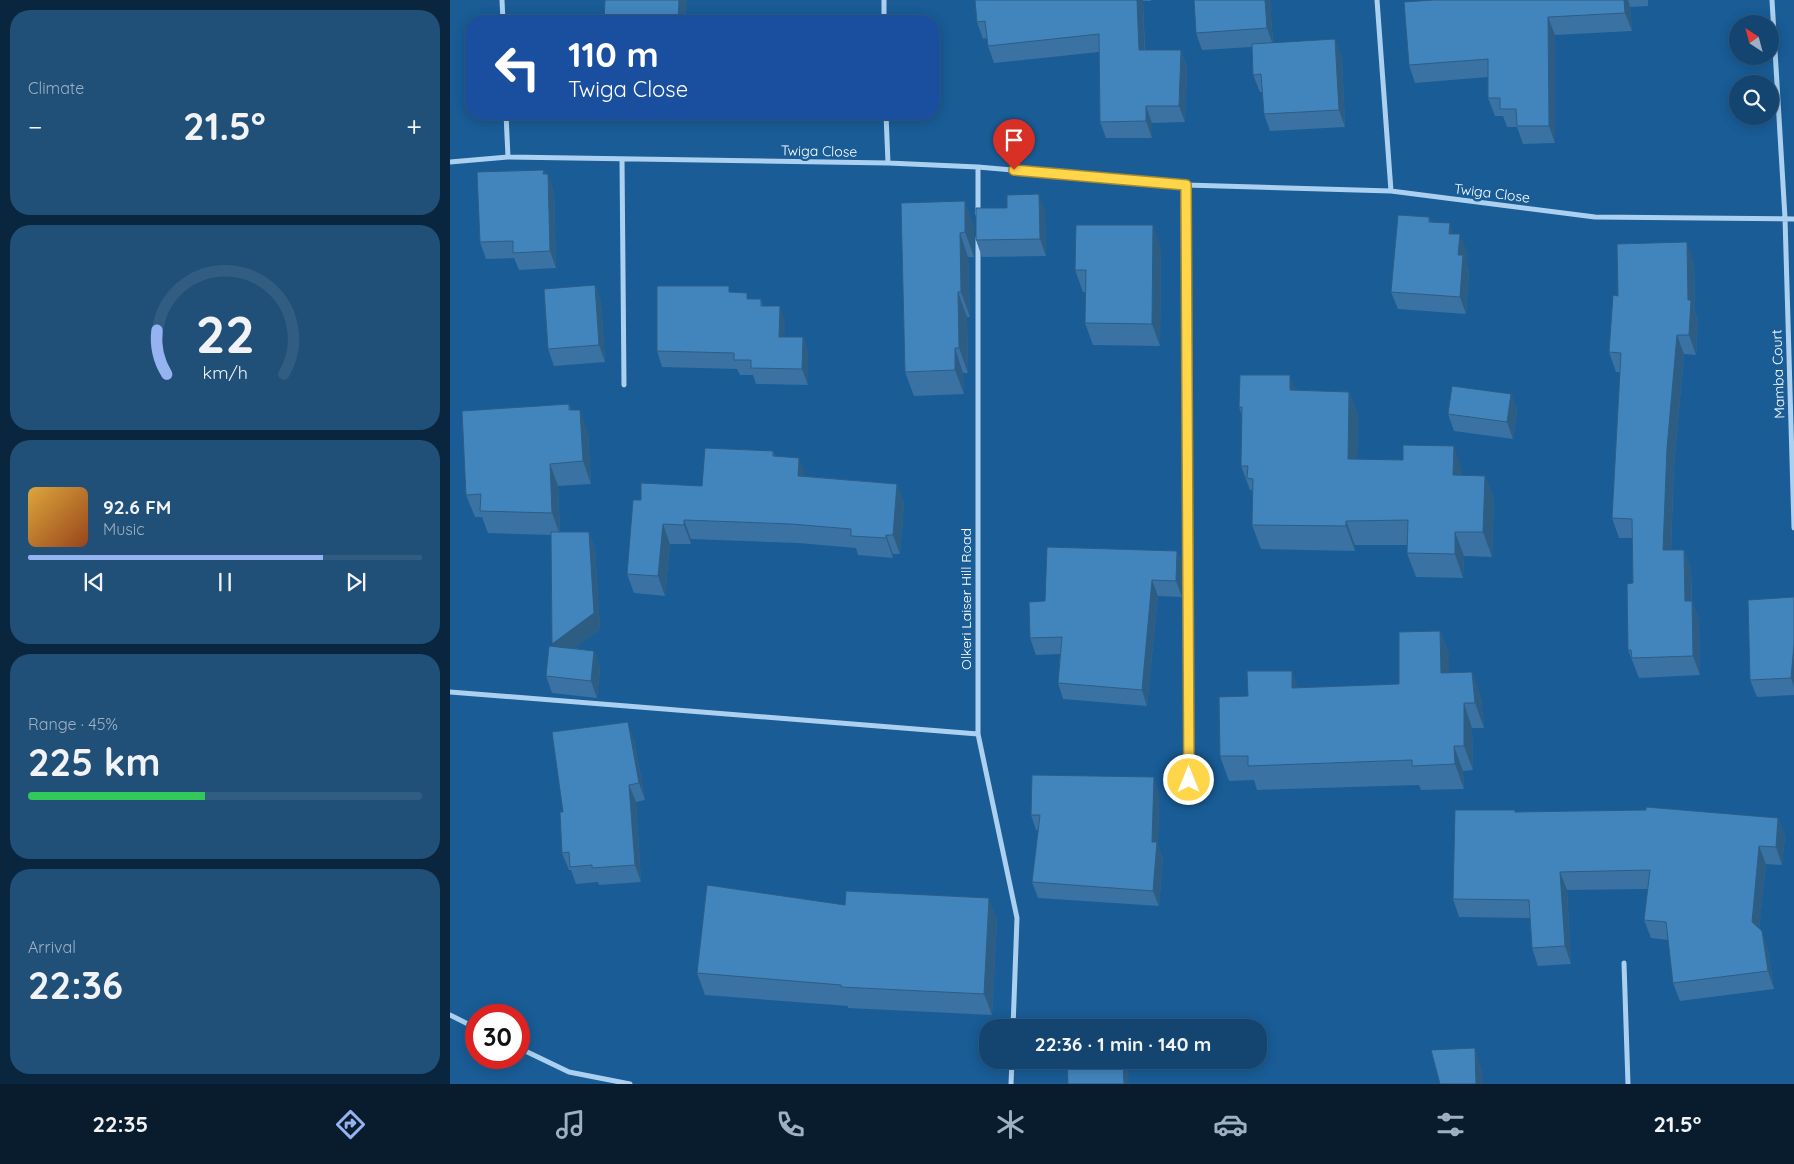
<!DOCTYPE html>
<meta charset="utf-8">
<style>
:root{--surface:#134570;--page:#204f78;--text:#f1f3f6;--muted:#9db1c3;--line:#325d83;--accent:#95b2f1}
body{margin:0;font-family:Quicksand,sans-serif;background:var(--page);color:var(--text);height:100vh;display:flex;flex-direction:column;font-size:19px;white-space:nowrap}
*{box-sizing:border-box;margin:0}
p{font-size:16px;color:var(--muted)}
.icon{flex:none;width:28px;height:28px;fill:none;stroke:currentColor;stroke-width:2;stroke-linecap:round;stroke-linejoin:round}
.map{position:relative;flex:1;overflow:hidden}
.sheet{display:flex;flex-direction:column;gap:10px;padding:10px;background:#0a263e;width:450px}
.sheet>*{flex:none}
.banner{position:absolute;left:15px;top:15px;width:475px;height:105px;border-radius:20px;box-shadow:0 2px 12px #0003,0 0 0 1px var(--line);background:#1a4fa0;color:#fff;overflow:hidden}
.needle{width:32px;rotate:324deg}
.controls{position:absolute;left:1279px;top:15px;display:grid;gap:10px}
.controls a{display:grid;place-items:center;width:50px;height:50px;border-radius:50%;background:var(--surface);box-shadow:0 2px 12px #0003,0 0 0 1px var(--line);font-size:25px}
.speed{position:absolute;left:15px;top:1004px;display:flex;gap:10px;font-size:25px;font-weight:700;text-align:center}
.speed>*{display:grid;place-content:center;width:65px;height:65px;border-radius:50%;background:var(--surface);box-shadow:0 2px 12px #0003,0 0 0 1px var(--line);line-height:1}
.speed .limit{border:8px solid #d22;background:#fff;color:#111}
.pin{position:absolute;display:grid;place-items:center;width:42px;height:42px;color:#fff;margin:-51px -21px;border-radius:50% 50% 50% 0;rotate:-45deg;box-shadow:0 0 5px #0007}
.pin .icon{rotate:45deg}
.me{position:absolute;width:55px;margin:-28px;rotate:0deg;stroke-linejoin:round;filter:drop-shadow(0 0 4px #0008)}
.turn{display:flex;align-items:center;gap:18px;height:105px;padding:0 20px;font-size:22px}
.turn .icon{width:65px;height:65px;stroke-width:2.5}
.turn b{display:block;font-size:35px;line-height:42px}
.big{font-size:38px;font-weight:700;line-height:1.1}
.sheet .tile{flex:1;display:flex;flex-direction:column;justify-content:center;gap:8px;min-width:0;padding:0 18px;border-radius:20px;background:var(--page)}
.sheet .dial{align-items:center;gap:0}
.dial svg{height:130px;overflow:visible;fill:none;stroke:var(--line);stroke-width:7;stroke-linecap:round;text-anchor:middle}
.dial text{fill:var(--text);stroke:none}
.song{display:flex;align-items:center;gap:15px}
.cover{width:60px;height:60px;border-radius:8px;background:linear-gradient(135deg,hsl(40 70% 55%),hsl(20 70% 35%))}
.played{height:5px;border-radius:2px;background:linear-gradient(90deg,var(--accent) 75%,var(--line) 75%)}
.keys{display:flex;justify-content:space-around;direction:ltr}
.heat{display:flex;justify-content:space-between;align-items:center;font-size:28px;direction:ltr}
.charge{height:8px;border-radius:4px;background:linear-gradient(90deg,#34c759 45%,var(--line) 0)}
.trip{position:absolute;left:529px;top:1019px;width:288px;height:50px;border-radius:20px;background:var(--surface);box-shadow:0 2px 12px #0003,0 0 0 1px var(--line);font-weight:700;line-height:50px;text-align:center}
.dock{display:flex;height:80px;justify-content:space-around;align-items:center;background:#081c2d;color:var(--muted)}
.dock .icon{width:35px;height:35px}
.dock .active{color:var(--accent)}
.dock b{font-size:22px;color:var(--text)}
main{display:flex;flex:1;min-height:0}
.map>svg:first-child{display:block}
</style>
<main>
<section class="sheet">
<div class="tile"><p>Climate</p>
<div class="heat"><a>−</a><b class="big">21.5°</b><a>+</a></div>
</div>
<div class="tile dial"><svg viewBox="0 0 100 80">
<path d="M14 69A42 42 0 1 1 86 69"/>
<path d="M14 69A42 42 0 0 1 8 42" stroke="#95b2f1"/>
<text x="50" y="56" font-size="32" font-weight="700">22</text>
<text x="50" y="72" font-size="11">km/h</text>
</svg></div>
<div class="tile">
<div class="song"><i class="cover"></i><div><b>92.6 FM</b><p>Music</p></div></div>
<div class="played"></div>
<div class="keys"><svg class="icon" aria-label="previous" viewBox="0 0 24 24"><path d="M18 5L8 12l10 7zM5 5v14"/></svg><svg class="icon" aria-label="pause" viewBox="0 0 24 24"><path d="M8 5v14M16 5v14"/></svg><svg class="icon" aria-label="next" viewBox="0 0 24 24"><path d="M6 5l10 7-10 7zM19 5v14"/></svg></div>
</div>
<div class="tile"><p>Range · 45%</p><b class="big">225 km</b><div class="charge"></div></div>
<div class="tile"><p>Arrival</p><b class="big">22:36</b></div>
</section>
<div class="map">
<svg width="1344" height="1084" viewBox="0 0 1344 1084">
<rect width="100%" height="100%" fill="#195c96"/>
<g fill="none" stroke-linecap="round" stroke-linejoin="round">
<path stroke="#acd1f0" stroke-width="5" d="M 52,0 L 53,21
M 434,0 L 434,21
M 927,0 L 941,191
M 1322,0 L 1335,218 L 1344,528
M 56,114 L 58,157
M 436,114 L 438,163
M 172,159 L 174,385
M 0,162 L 58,157 L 438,163 L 528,167 L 736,185 L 941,191 L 1145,217 L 1344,219
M 528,167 L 528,214
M 736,185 L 739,781
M 528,238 L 528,734 L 567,918 L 563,1028
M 0,692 L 528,734
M 1174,963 L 1178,1084
M 0,1015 L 26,1028
M 69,1048 L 119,1072 L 180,1084
M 561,1084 L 562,1060"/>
</g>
<path fill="#3972a3" d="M 525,0 L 701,0 L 701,1 L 693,1 L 695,50 L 731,50 L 737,67 L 735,122 L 702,123 L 702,138 L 656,138 L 650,122 L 649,52 L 544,63 L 538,46 L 537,38 L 533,39 L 527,22 Z
M 820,0 L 823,43 L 892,56 L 895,127 L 820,131 L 814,114 L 812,92 L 810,92 L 803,75 L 802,47 L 752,50 L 746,33 Z
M 984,0 L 1198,0 L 1198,6 L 1180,7 L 1182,31 L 1105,35 L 1105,143 L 1073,144 L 1067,127 L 1057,127 L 1053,116 L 1045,116 L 1038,98 L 1038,77 L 965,83 L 959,65 Z
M 94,170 L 104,191 L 106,268 L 69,270 L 64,258 L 36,259 L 30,242 Z
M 451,203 L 524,226 L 524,257 L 518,257 L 520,317 L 517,317 L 518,373 L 513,373 L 514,394 L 464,396 L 455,372 Z
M 557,208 L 595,211 L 596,256 L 532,257 L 526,240 Z
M 979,217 L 981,222 L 1004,234 L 1017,251 L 1016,261 L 1019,272 L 1016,314 L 948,309 L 941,292 Z
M 711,248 L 710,346 L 643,345 L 635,323 L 635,292 L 633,292 L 625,270 Z
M 1244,262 L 1245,311 L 1248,320 L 1246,355 L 1234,354 L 1224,467 L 1221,550 L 1234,550 L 1241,569 L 1242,601 L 1249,620 L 1250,675 L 1189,678 L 1178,650 L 1183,583 L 1182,538 L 1169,538 L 1162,518 L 1170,372 L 1166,372 L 1159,352 L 1168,296 Z
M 145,285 L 151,302 L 155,362 L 104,366 L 98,349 Z
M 282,292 L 299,299 L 311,299 L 313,306 L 335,321 L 335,337 L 353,337 L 358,352 L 358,385 L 306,384 L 303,375 L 290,375 L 287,369 L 212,367 L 207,351 Z
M 846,390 L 899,392 L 908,416 L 907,459 L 1012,470 L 1012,475 L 1035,476 L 1044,500 L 1042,557 L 1014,556 L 1013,578 L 966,577 L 957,553 L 958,545 L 905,545 L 905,551 L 811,549 L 802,525 L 802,490 L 800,490 L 791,466 L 792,416 L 789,407 Z
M 1061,394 L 1067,411 L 1063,439 L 1004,431 L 998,414 Z
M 119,404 L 121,410 L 138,432 L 141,484 L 108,486 L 110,532 L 139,532 L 145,549 L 150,630 L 124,648 L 144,651 L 150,668 L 147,698 L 102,693 L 96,676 L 103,646 L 101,535 L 38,533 L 32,517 L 25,517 L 16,495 Z
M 323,451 L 325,456 L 349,458 L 355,476 L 447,484 L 454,504 L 450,554 L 443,554 L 443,558 L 408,555 L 406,548 L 348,543 L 241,539 L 241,544 L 220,544 L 215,596 L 184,593 L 177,574 L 191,500 L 252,486 Z
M 727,551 L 733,567 L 732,597 L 708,596 L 697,706 L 613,699 L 608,683 L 610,654 L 586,655 L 580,638 L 595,601 Z
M 1344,597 L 1344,695 L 1307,697 L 1300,680 Z
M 990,631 L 999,655 L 999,673 L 1031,696 L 1034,728 L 1022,728 L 1023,770 L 1013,771 L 1014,789 L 971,790 L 969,785 L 807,790 L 804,780 L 779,781 L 770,756 L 848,688 L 949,684 Z
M 184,739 L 195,800 L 186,802 L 191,882 L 149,885 L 148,882 L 126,884 L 121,870 L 119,870 L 112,853 L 113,812 Z
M 709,793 L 708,846 L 713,858 L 709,906 L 588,898 L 582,882 L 588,830 L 586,830 L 581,815 Z
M 1066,812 L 1328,818 L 1335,836 L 1332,865 L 1316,864 L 1309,929 L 1318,949 L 1324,989 L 1230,1001 L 1223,983 L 1218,940 L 1201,938 L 1194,920 L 1198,889 L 1117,890 L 1121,964 L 1088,966 L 1082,948 L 1080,918 L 1009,917 L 1003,899 Z
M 395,905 L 547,919 L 542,1015 L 398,1008 L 398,1006 L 255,995 L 247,973 Z"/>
<path fill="#2e5d84" d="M 229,0 L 237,0 L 236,21 L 228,21 Z
M 687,0 L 693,0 L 693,1 L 695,67 L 689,50 Z
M 815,0 L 820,0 L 823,45 L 817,28 Z
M 1174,0 L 1178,0 L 1180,7 L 1182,31 L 1175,13 Z
M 1098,17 L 1105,35 L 1105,143 L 1099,126 Z
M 885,39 L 892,56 L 895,127 L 889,110 Z
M 731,50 L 737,67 L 735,122 L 729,106 Z
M 696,106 L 702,123 L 702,138 L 696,121 Z
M 94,170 L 98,180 L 98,174 L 104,191 L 106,268 L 100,251 L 93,174 Z
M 589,194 L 595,211 L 596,256 L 590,239 Z
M 515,201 L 524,226 L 524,257 L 515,232 Z
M 1000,223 L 1006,240 L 999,234 Z
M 703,225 L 711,248 L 710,346 L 702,324 Z
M 510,233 L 518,257 L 520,317 L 511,292 Z
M 1010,234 L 1017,251 L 1016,261 L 1019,272 L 1016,314 L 1010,297 L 1008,255 Z
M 1237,242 L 1244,262 L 1245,311 L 1248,320 L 1246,355 L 1239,335 Z
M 145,285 L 151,302 L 155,362 L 149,345 Z
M 508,292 L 517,317 L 518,373 L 509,348 Z
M 330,306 L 335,321 L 335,352 L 329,337 Z
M 1227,335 L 1234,354 L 1224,467 L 1220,569 L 1213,550 L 1217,448 Z
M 353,337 L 358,352 L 358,385 L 352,369 Z
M 505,348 L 513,373 L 514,394 L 505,370 Z
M 840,375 L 849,400 L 840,390 Z
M 899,392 L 908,416 L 907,483 L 898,459 Z
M 1061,394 L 1067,411 L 1063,439 L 1057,422 Z
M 130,410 L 138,432 L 141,484 L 133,461 Z
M 1004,446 L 1012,470 L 1012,499 L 1003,475 Z
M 349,458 L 356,477 L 348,476 Z
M 100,464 L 108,486 L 110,535 L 102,513 Z
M 1035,476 L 1044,500 L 1042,557 L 1033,532 Z
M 447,484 L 454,504 L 450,554 L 443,535 Z
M 234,520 L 241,539 L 241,544 L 234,525 Z
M 896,521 L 905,545 L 905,551 L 896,526 Z
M 213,524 L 220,544 L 215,596 L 208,576 Z
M 139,532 L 145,549 L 150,630 L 108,661 L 102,644 Z
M 1005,532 L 1014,556 L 1013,578 L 1005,554 Z
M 436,535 L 443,554 L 443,558 L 436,538 Z
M 1234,550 L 1241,569 L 1242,620 L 1235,601 Z
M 727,551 L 733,567 L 732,597 L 726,581 Z
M 702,580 L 708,596 L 697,706 L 692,690 Z
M 1242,601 L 1249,620 L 1250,675 L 1243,656 Z
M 990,631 L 999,655 L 1000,697 L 991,673 Z
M 1344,644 L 1344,687 L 1341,678 Z
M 144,651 L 150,668 L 147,698 L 141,681 Z
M 842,671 L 851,695 L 842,688 Z
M 1022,672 L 1031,696 L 1034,728 L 1025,703 Z
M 1014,703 L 1022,728 L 1023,770 L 1014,746 Z
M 178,722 L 184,739 L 195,800 L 189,783 Z
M 1004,746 L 1013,771 L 1014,789 L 1005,764 Z
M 704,777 L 709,793 L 708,846 L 713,858 L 709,906 L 703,891 L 702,842 Z
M 179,785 L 186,802 L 191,882 L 185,865 Z
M 1328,818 L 1335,836 L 1332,865 L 1326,847 Z
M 1309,846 L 1316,864 L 1308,940 L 1302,922 Z
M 1110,872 L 1117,890 L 1121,964 L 1115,946 Z
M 539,898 L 547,919 L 542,1015 L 534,994 Z
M 1312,931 L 1318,949 L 1324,989 L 1318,971 Z
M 1025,1048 L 1032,1070 L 1033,1084 L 1026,1084 Z
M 673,1060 L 678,1060 L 679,1084 L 674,1084 Z"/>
<path fill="#4285bd" stroke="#2e5d84" d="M 155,0 L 229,0 L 228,21 L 154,21 Z
M 525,0 L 687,0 L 689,50 L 731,50 L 729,106 L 696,106 L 696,121 L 650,122 L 649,34 L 538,46 L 535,21 L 527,22 Z
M 744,0 L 815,0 L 817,28 L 746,33 Z
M 984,0 L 1174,0 L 1175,13 L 1098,17 L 1099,126 L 1067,126 L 1066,109 L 1050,109 L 1050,98 L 1038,98 L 1038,59 L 959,65 L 954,2 Z
M 885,39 L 889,110 L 814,114 L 811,74 L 803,75 L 802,44 Z
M 94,170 L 93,174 L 98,174 L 100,251 L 63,253 L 63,241 L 30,242 L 27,172 Z
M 589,194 L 590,239 L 526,240 L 526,208 L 557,208 L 557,195 Z
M 515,201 L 515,232 L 510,233 L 511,292 L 508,292 L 509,348 L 505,348 L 505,370 L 455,372 L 451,203 Z
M 948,215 L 979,217 L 979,222 L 1000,223 L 999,234 L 1010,234 L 1008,255 L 1013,255 L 1010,297 L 941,292 Z
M 626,225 L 703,225 L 702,324 L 635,323 L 636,270 L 625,270 Z
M 1237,242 L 1238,300 L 1241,300 L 1239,335 L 1227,335 L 1217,448 L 1213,550 L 1234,550 L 1235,601 L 1242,601 L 1243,656 L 1182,658 L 1181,650 L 1178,650 L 1177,584 L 1183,583 L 1182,519 L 1162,518 L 1171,353 L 1159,352 L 1163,295 L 1168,296 L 1167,244 Z
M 145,285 L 149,345 L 98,349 L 94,289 Z
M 207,286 L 279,286 L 279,292 L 297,293 L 297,299 L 311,299 L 311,306 L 330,306 L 329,337 L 353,337 L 352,369 L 301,368 L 301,360 L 284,360 L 284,353 L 207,351 Z
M 790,375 L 840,375 L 840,390 L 899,392 L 898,459 L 953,460 L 953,445 L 1004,446 L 1003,475 L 1035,476 L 1033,532 L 1005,532 L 1005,554 L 957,553 L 958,520 L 896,521 L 896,526 L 802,525 L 803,479 L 797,478 L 798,466 L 791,466 L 792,407 L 789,407 Z
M 1002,386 L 1061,394 L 1057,422 L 998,414 Z
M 119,404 L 119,410 L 130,410 L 133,461 L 100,464 L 102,513 L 30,511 L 31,494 L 16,495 L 12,411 Z
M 255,448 L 323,451 L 323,456 L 349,458 L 348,476 L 447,484 L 443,535 L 436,535 L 436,538 L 401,536 L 401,529 L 341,524 L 234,520 L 234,525 L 213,524 L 208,576 L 177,574 L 183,500 L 191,500 L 191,483 L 252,486 Z
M 101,532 L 139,532 L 144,613 L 102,644 Z
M 597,547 L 727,551 L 726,581 L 702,580 L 692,690 L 608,683 L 612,637 L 580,638 L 579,602 L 595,601 Z
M 1344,597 L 1344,644 L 1341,678 L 1300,680 L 1298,600 Z
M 990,631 L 991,673 L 1022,672 L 1025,703 L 1014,703 L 1014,746 L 1004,746 L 1005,764 L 962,766 L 962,760 L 798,766 L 798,756 L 770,756 L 769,697 L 798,696 L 797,671 L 842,671 L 842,688 L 949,684 L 949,632 Z
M 99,646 L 144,651 L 141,681 L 96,676 Z
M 178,722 L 189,783 L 179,785 L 185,865 L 142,868 L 142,865 L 120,867 L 119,852 L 112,853 L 110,812 L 113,812 L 102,732 Z
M 582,775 L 704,777 L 702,842 L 707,842 L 703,891 L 582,882 L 590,815 L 581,815 Z
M 1196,807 L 1328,818 L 1326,847 L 1309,846 L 1302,922 L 1312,931 L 1318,971 L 1223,983 L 1216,922 L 1194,920 L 1200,870 L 1110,872 L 1115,946 L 1082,948 L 1079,900 L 1003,899 L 1005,810 L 1065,810 L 1065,812 L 1196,810 Z
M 257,885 L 395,905 L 396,891 L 539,898 L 534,994 L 391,987 L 391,985 L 247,973 Z
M 1025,1048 L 1026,1084 L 990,1084 L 981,1050 Z
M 617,1060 L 673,1060 L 674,1084 L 618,1084 Z"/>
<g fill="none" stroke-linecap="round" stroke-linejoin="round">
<defs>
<path id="route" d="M 564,170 L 736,185 L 739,780"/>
</defs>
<use href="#route" stroke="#a68a30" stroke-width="12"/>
<use href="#route" stroke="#ffd54a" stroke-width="9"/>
</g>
<g text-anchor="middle" stroke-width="5" stroke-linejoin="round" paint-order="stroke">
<g font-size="14" fill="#fff" stroke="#195c96">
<text transform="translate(369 151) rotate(1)" y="5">Twiga Close</text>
<text transform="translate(1042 193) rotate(7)" y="5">Twiga Close</text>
<text transform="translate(1328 374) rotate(-92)" y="5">Mamba Court</text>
<text transform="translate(516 599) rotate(-90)" y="5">Olkeri Laiser Hill Road</text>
</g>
</g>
</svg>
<div class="controls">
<a><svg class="needle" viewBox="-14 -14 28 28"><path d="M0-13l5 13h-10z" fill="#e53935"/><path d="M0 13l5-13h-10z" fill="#9db1c3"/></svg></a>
<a><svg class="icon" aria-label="search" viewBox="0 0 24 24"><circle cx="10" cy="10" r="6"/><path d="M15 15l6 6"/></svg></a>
</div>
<div class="speed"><div class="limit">30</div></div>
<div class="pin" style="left:564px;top:170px;background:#d93025"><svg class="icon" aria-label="arrive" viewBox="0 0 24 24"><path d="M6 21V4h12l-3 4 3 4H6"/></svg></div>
<svg class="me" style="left:739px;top:780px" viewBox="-20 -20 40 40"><circle r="17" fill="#ffd54a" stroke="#fff" stroke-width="3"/><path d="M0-11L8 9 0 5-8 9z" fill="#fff"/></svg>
<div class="trip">22:36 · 1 min · 140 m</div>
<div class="banner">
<div class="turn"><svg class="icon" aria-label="left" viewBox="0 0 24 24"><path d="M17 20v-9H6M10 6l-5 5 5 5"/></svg><div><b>110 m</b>Twiga Close</div></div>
</div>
</div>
</main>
<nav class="dock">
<b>22:35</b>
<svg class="icon active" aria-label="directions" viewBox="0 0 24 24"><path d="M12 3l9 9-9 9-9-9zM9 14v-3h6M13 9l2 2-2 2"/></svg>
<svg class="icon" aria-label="music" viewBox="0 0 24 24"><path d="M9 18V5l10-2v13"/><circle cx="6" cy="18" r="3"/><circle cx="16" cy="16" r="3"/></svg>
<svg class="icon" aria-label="phone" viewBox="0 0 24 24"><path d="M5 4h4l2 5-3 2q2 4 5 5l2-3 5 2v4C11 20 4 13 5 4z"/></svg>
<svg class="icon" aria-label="climate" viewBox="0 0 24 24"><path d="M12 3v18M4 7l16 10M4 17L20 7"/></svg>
<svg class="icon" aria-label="car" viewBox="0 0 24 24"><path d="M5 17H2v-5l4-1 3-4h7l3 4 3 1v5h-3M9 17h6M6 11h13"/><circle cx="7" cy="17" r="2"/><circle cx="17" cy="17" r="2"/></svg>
<svg class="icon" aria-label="filters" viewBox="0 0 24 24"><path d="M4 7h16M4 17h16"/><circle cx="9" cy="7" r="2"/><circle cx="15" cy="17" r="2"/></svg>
<b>21.5°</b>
</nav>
